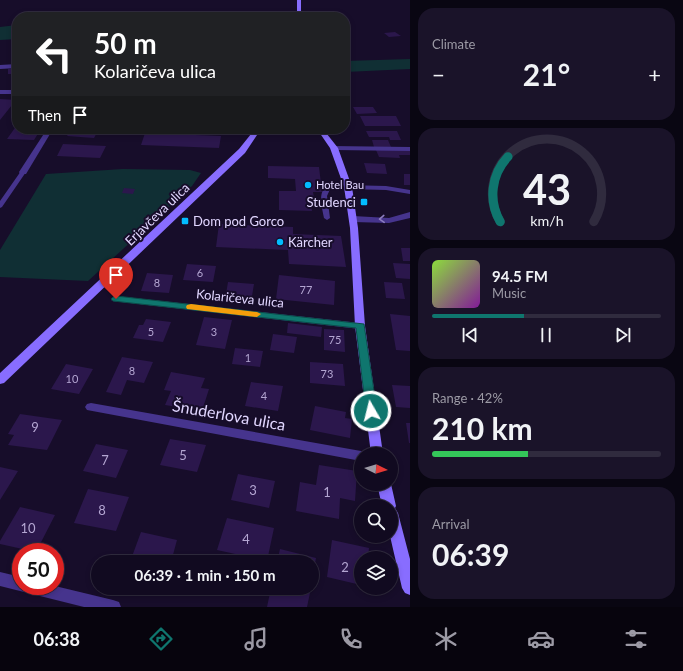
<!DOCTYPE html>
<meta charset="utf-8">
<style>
:root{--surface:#110a20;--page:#1a1329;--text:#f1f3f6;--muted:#9c9aa5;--line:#302b3e;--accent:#0f766e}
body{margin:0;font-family:Lato,sans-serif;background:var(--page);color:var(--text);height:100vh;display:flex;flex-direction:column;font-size:15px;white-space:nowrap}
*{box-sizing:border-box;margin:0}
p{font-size:13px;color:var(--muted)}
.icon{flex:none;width:22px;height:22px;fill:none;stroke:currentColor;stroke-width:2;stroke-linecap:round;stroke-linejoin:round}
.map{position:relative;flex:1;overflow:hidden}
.panel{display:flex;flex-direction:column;gap:8px;padding:8px;background:#090612;width:273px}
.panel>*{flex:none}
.hud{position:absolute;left:12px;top:12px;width:338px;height:122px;border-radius:16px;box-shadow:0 2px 6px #0003,0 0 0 1px var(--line);background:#202124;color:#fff;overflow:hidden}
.needle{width:26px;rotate:95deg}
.controls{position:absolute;left:354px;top:447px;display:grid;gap:8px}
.controls a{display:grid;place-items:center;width:44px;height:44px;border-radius:50%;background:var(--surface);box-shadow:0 2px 6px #0003,0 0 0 1px var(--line);font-size:20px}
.speed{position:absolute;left:12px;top:543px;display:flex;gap:8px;font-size:20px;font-weight:700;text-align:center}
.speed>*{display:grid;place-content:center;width:52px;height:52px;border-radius:50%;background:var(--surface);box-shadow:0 2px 6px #0003,0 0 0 1px var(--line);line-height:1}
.speed .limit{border:6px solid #d22;background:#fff;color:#111}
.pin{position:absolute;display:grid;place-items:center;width:34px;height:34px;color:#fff;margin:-41px -17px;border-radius:50% 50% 50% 0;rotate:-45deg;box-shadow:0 0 4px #0007}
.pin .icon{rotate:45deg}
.me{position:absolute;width:44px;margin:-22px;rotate:352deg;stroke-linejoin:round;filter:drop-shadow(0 0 3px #0008)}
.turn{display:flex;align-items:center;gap:14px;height:84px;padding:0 16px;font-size:18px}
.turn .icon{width:52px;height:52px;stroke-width:2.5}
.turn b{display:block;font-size:28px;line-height:34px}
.then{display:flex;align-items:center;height:38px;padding:0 16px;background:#0003;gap:8px;font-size:15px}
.big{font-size:30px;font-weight:700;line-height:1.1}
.panel .widget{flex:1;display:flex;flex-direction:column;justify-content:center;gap:6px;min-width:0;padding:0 14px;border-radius:16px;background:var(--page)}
.panel .dial{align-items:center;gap:0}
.dial svg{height:104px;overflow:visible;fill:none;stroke:var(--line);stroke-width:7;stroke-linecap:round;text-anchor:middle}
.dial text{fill:var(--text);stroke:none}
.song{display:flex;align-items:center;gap:12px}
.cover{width:48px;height:48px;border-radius:6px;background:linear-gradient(135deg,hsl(90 70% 55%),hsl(290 70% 35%))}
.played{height:4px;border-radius:2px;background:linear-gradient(90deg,var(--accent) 40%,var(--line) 40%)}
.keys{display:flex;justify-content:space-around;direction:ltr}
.heat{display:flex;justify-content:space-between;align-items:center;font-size:22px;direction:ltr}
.charge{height:6px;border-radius:3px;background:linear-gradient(90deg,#34c759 42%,var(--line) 0)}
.trip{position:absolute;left:91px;top:555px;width:228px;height:40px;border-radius:20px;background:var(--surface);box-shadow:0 2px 6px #0003,0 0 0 1px var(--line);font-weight:700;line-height:40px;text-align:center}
.tab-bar{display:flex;height:64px;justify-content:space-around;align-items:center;background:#07040d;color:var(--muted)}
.tab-bar .icon{width:28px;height:28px}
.tab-bar .active{color:var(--accent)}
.tab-bar b{font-size:18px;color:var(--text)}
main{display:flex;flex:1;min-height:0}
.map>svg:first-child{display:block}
</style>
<main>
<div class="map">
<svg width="410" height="607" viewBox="0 0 410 607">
<rect width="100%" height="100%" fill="#170d2a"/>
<path fill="#102f34" d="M 17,25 L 17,39 L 0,40 L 0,27 Z
M 410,59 L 410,69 L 345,72 L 345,61 Z
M 123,169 L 190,170 L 201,173 L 192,186 L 88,281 L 0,277 L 0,250 L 46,174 Z"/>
<path fill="#2b174c" d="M 276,11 L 292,11 L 291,14 L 281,14 L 282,12 L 277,12 Z
M 261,12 L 265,15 L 241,17 L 237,14 Z
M 395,32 L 401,36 L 389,37 L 384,33 Z
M 8,69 L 17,69 L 17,74 L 8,74 Z
M 0,99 L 16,100 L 0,120 Z
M 353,107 L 373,107 L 377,113 L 357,114 Z
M 360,116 L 396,116 L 401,126 L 365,126 Z
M 17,125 L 17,129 L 41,129 L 34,140 L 7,139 Z
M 72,129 L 99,129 L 94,138 L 67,136 Z
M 211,129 L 236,129 L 236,131 L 211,130 Z
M 366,131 L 397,131 L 401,140 L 390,140 L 389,137 L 369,137 Z
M 145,133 L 221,136 L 219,148 L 141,145 Z
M 372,140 L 388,140 L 391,147 L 374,147 Z
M 63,144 L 106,146 L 100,158 L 57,156 Z
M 376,150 L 410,150 L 410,155 L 399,155 L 400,158 L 379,157 Z
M 364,163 L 385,164 L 387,174 L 367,173 Z
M 268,166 L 319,167 L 322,192 L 313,192 L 315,205 L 311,205 L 312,211 L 279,210 L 279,191 L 296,191 L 295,179 L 268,178 Z
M 404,174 L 410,174 L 410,185 L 404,185 Z
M 124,188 L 135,189 L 133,194 L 122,193 Z
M 219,224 L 293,227 L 293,234 L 341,236 L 346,267 L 289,264 L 288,250 L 216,247 Z
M 401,248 L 410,248 L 410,261 L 403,261 Z
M 393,263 L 410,264 L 410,279 L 396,278 Z
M 187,264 L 216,266 L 213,282 L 183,280 Z
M 147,273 L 173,275 L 169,293 L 141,291 Z
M 279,275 L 335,281 L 334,305 L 276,299 Z
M 228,282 L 254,284 L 251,302 L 225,300 Z
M 384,282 L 402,283 L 405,299 L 386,298 Z
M 390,314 L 410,316 L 410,351 L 396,350 Z
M 204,317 L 232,320 L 225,349 L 196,345 Z
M 146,319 L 171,322 L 163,342 L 133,338 L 139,325 L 143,325 Z
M 288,323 L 322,327 L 321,337 L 287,333 Z
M 324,329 L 344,330 L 345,352 L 324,350 Z
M 273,334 L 297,337 L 294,353 L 270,350 Z
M 235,348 L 263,351 L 260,367 L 232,364 Z
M 122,357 L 153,362 L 144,383 L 127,380 L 121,395 L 106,392 Z
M 310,362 L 343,364 L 345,386 L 310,383 Z
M 66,364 L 93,369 L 79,394 L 51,389 Z
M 171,372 L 205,378 L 201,388 L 209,389 L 202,411 L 165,405 L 171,391 L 164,390 Z
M 251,382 L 283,386 L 278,411 L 245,406 Z
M 392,385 L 410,386 L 410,408 L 396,407 Z
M 315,406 L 346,412 L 345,418 L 352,419 L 350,438 L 310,430 Z
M 20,414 L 62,420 L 47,450 L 8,445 L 14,435 L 8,434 Z
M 406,423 L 410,423 L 410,443 L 409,443 Z
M 170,439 L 206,445 L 197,472 L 160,465 Z
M 96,444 L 128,450 L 116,478 L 83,471 Z
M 319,465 L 357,471 L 355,501 L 340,498 L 339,519 L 296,511 L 300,482 L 316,485 Z
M 0,467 L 18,471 L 0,500 Z
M 238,474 L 275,481 L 269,508 L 231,500 Z
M 88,489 L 129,497 L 116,531 L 74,523 Z
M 20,507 L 55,515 L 36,552 L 0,544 L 0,541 Z
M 227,518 L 274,528 L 267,561 L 217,550 Z
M 141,532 L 177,540 L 171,562 L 130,562 Z
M 332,540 L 369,548 L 368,558 L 361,558 L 361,585 L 327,577 Z
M 280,549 L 316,558 L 313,574 L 312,562 L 277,562 Z
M 271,588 L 311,588 L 307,607 L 267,607 Z"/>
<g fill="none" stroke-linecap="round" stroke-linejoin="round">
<path fill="#46348d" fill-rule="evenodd" d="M 23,170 L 26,172 L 2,207 L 0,208 L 0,201 L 21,171 Z
M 328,185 L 331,187 L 327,196 L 330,218 L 327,220 L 324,218 C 322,208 317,191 328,185 Z"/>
<path fill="#46348d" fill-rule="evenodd" d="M 301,14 L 299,16 L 257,17 L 259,16 Z
M 17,64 L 17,68 L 0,69 L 0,65 Z
M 0,90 L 17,90 L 17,94 L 0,94 Z
M 47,129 L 53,129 L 26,174 L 20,174 L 19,172 Z
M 331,146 L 410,147 L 410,151 L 334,150 L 331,150 Z
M 345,185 L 386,186 L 410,190 L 410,194 L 386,190 L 348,189 L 344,187 Z
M 410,212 L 410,218 L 389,223 L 353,222 L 349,219 L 353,216 L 389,218 Z
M 116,296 L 360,323 L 365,326 L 360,329 L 112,301 L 111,299 Z
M 91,403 L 361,451 L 366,454 L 361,454 L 361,461 L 87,410 L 85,407 L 87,404 Z
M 0,572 L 21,577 L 21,586 L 55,586 L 113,600 L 119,602 L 121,607 L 84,607 L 0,586 Z"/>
<path fill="#886dff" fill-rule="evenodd" d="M 297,0 L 301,0 L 301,17 L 297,17 Z
M 255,129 L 261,129 L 245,153 L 4,383 L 0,384 L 0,373 L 239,149 Z
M 317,129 L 323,129 L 338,148 L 352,187 L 358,228 L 365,326 L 383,454 L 371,454 L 355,326 L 350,228 L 344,187 L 330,148 Z
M 377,484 L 391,484 L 396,506 L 395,508 L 398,513 L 410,559 L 410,595 L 405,593 L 402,588 L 390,536 L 391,536 L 391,506 L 382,506 Z"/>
</g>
<defs><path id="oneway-chevron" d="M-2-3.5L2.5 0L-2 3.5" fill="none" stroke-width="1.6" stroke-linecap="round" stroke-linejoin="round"/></defs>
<use stroke="#8c7dc0" href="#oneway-chevron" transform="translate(382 219) rotate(177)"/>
<path fill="#0f766e" stroke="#0a4d48" d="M 116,296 L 364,324 L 377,411 L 375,414 L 368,414 L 366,411 L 356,328 L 113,301 L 111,299 L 113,297 Z"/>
<path fill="#f59e0b" d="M 191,304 L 257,312 L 261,314 L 257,317 L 187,309 L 186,307 L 187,305 Z"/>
<g fill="#02bcff" stroke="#170d2a" stroke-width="1.5">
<circle cx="308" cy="185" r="4"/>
<rect x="360" y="198" width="8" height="8" rx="2"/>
<rect x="181" y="217" width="8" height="8" rx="2"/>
<circle cx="280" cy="242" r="4"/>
</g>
<g text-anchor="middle" stroke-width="4" stroke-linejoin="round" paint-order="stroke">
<g font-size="11" fill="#e1d6ff" stroke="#170d2a" text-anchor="start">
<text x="316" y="189">Hotel Bau</text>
</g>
<g font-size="11" fill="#b4a6d2">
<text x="200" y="277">6</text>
<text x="157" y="287">8</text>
<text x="306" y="294">77</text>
<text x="151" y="336">5</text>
<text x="214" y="336">3</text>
<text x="335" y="344">75</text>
<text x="248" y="362">1</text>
<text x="132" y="375">8</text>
<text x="327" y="378">73</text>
<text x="72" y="383">10</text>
<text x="264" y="400">4</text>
</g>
<g font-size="13" fill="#e1d6ff" stroke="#170d2a" text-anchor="start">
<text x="356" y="207" text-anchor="end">Studenci</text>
<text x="193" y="226">Dom pod Gorco</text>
<text x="288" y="247">Kärcher</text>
</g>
<g font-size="13" fill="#e1d6ff" stroke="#170d2a">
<text transform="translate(157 214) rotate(-44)" y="5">Erjavčeva ulica</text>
<text transform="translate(240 298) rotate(6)" y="5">Kolaričeva ulica</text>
</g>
<g font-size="13" fill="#b4a6d2">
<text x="35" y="432">9</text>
<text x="183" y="460">5</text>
<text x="105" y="465">7</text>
<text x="253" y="495">3</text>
<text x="327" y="497">1</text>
<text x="102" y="515">8</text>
<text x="28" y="533">10</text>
<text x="246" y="544">4</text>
<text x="345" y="572">2</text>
</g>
<g font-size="16" fill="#e1d6ff" stroke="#170d2a">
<text transform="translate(229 415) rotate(10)" y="6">Šnuderlova ulica</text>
</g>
</g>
</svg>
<div class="controls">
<a><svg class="needle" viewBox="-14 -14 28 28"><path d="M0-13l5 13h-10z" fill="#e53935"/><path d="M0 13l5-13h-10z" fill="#9c9aa5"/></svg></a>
<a><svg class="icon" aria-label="search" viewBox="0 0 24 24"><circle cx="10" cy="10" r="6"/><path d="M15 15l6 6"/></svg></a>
<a><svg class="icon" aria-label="layers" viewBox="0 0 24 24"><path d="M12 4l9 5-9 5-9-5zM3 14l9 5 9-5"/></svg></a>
</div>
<div class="speed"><div class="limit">50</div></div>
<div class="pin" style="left:116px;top:299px;background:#d93025"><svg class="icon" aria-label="arrive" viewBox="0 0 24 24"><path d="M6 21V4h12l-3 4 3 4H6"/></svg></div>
<svg class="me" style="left:371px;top:411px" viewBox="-20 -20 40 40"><circle r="17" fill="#0f766e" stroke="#fff" stroke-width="3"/><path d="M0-11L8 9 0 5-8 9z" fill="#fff"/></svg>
<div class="trip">06:39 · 1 min · 150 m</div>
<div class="hud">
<div class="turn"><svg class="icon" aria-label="left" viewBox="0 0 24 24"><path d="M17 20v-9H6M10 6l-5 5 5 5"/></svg><div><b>50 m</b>Kolaričeva ulica</div></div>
<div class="then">Then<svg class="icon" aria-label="arrive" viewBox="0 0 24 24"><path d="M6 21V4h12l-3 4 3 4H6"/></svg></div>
</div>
</div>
<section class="panel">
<div class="widget"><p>Climate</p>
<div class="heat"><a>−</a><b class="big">21°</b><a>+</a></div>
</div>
<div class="widget dial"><svg viewBox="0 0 100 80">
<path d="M14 69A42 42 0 1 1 86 69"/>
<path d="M14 69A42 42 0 0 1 20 19" stroke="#0f766e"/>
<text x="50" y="56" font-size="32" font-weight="700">43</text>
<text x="50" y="72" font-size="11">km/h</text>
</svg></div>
<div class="widget">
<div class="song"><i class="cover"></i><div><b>94.5 FM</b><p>Music</p></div></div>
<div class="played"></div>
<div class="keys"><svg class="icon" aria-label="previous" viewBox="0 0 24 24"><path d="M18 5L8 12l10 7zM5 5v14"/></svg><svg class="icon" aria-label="pause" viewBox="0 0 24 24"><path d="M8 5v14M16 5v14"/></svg><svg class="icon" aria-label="next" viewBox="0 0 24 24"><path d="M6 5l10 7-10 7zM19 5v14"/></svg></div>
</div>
<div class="widget"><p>Range · 42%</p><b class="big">210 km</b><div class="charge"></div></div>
<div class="widget"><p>Arrival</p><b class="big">06:39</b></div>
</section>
</main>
<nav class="tab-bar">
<b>06:38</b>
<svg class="icon active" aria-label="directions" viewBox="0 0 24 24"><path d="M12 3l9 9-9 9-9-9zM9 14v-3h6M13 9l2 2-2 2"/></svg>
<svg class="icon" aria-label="music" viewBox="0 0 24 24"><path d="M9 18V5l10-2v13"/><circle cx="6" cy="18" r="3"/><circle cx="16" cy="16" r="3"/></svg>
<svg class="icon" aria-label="phone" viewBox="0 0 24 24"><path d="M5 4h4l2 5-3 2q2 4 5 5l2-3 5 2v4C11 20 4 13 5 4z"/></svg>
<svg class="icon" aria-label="climate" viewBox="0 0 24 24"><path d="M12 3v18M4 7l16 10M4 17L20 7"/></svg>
<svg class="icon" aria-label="car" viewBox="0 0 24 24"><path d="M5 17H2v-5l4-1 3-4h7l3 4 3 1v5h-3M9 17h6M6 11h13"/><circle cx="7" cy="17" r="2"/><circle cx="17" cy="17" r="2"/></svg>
<svg class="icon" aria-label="filters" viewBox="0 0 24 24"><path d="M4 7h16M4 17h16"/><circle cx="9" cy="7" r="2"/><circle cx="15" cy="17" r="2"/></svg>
</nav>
